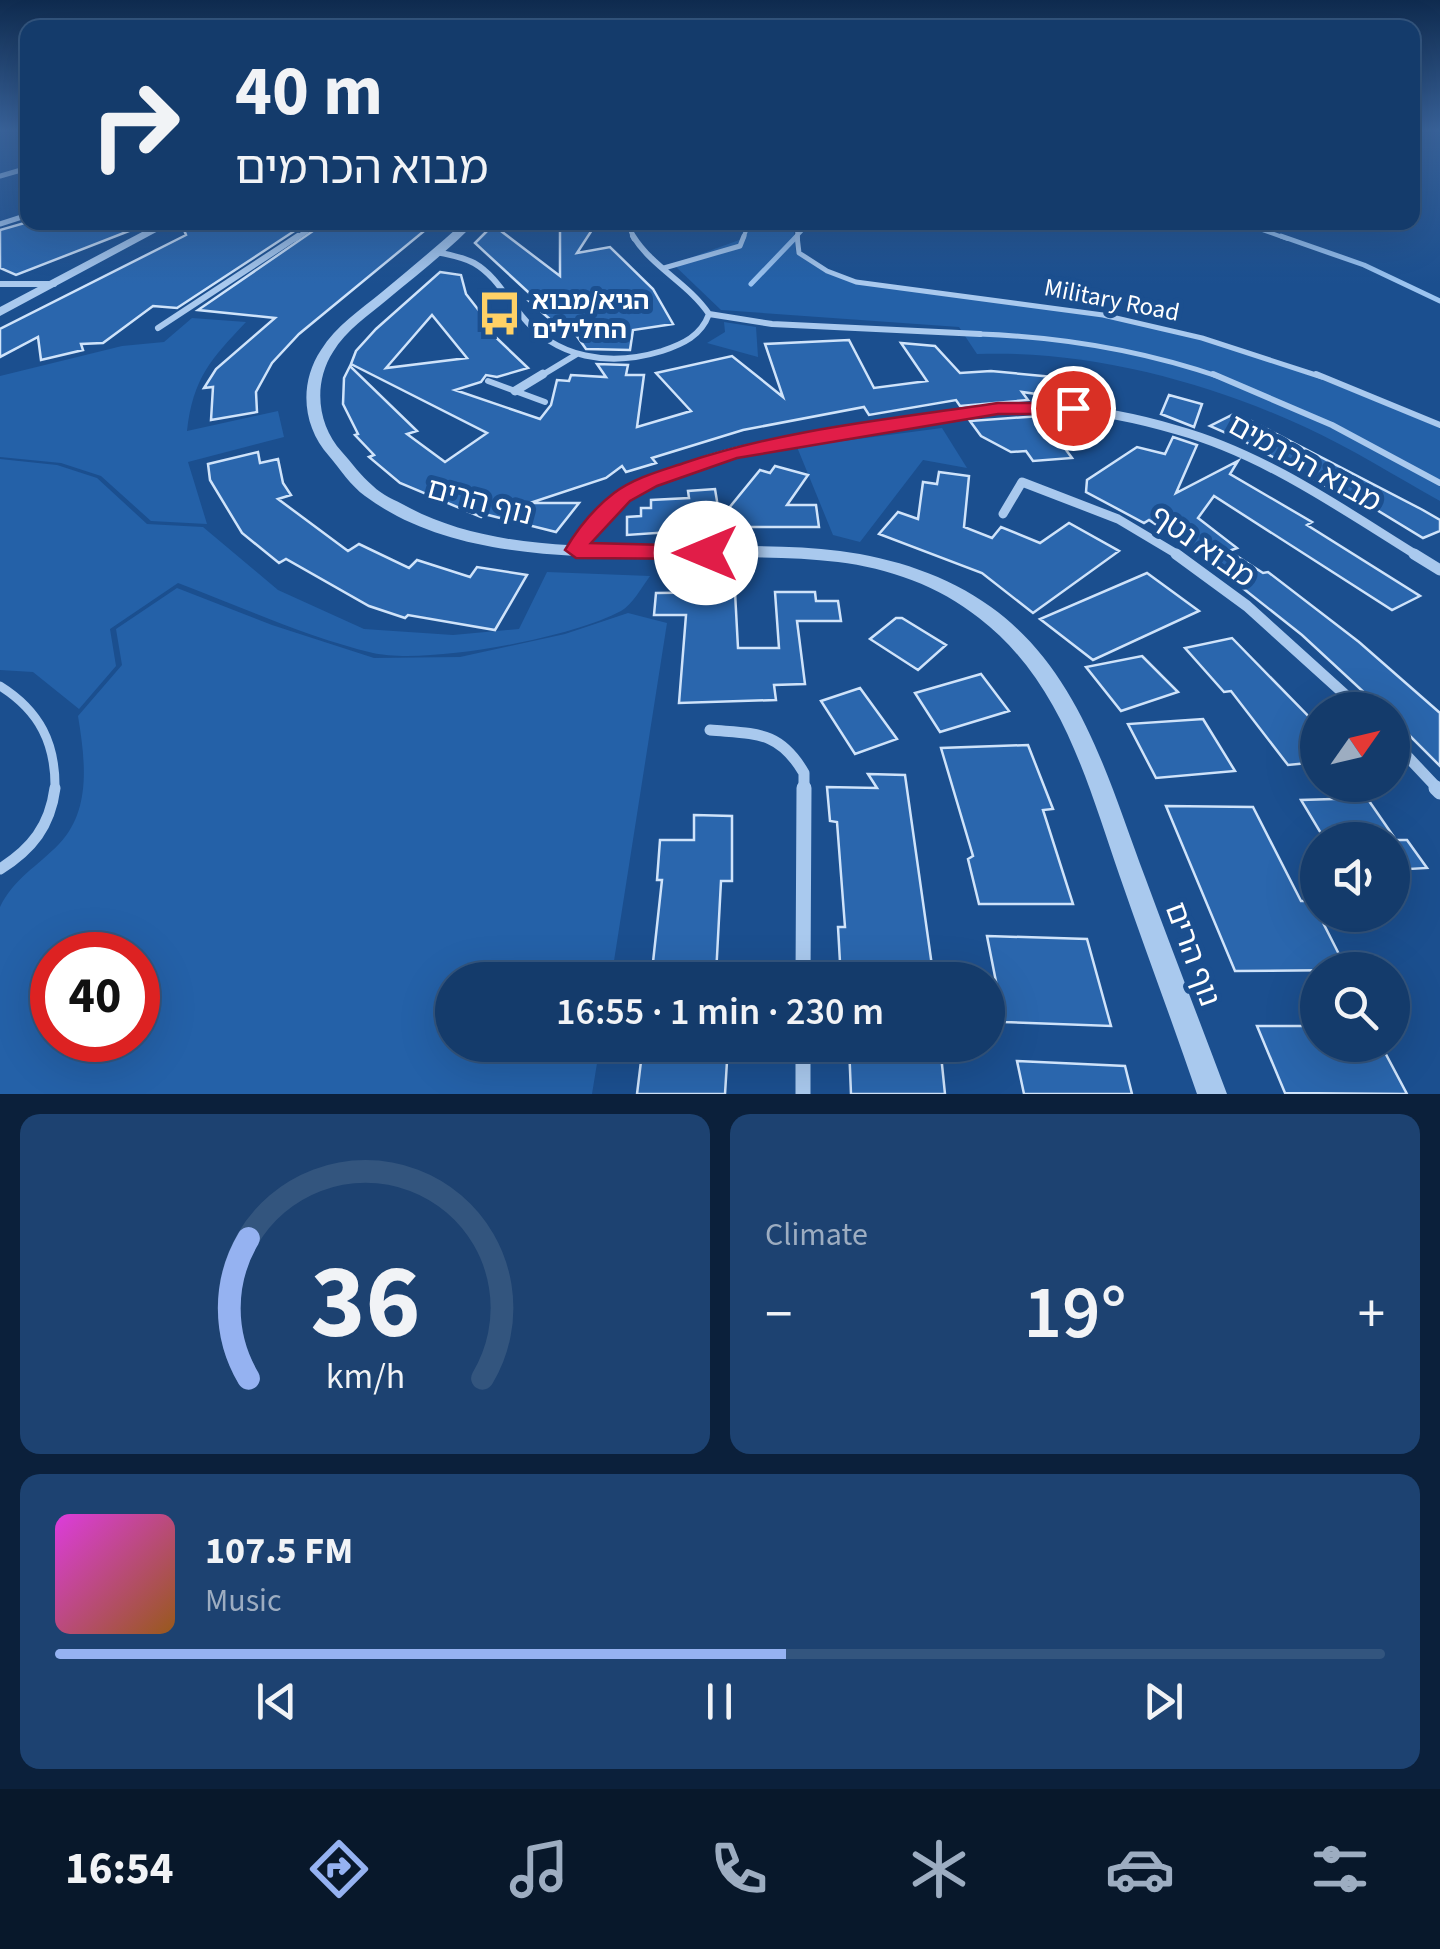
<!DOCTYPE html>
<meta charset="utf-8">
<style>
:root{--surface:#143b6b;--page:#1d4271;--text:#f1f3f6;--muted:#9dadc1;--line:#33557e;--accent:#95b2f1}
body{margin:0;font-family:"Source Sans 3","Noto Sans Hebrew",sans-serif;background:var(--page);color:var(--text);height:100vh;display:flex;flex-direction:column;font-size:38px;white-space:nowrap}
*{box-sizing:border-box;margin:0}
p{font-size:32px;color:var(--muted)}
.icon{flex:none;width:55px;height:55px;fill:none;stroke:currentColor;stroke-width:2;stroke-linecap:round;stroke-linejoin:round}
.map{position:relative;height:1094px;overflow:hidden}
.side{display:flex;flex-direction:column;gap:20px;padding:20px;background:#0b203b;flex:1}
.side>*{flex:none}
.hud{position:absolute;left:20px;top:20px;width:1400px;height:210px;border-radius:20px;box-shadow:0 10px 40px #0002,0 0 0 2px var(--line);background:#143b6b;color:var(--text);overflow:hidden}
.needle{width:65px;rotate:56deg}
.tools{position:absolute;left:1300px;top:692px;display:grid;gap:20px}
.tools a{display:grid;place-items:center;width:110px;height:110px;border-radius:50%;background:var(--surface);box-shadow:0 10px 40px #0002,0 0 0 2px var(--line);font-size:50px}
.speed{position:absolute;left:30px;top:932px;display:flex;gap:20px;font-size:50px;font-weight:700;text-align:center}
.speed>*{display:grid;place-content:center;width:130px;height:130px;border-radius:50%;background:var(--surface);box-shadow:0 10px 40px #0002,0 0 0 2px var(--line);line-height:1}
.speed .limit{border:15px solid #d22;background:#fff;color:#111}
.pin{position:absolute;display:grid;place-items:center;width:85px;height:85px;color:#fff;margin:-42px;border:5px solid #fff;border-radius:50%;box-shadow:0 2px 10px #0007}
.me{position:absolute;width:110px;margin:-55px;rotate:270deg;stroke-linejoin:round;filter:drop-shadow(0 0 8px #0008)}
.turn{display:flex;align-items:center;gap:35px;height:210px;padding:0 50px;font-size:45px}
.turn .icon{width:130px;height:130px;stroke-width:2.5}
.turn b{display:block;font-size:70px;line-height:85px}
.big{font-size:75px;font-weight:600;line-height:1.1}
.side .widget{flex:1;display:flex;flex-direction:column;justify-content:center;gap:15px;min-width:0;padding:0 35px;border-radius:20px;background:var(--page)}
.side .dial{align-items:center;gap:0}
.dial svg{height:260px;overflow:visible;fill:none;stroke:var(--line);stroke-width:7;stroke-linecap:round;text-anchor:middle}
.dial text{fill:var(--text);stroke:none}
.song{display:flex;align-items:center;gap:30px}
.cover{width:120px;height:120px;border-radius:15px;background:linear-gradient(135deg,hsl(300 70% 55%),hsl(30 70% 35%))}
.played{height:10px;border-radius:5px;background:linear-gradient(90deg,var(--accent) 55%,var(--line) 55%)}
.keys{display:flex;justify-content:space-around;direction:ltr}
.heat{display:flex;justify-content:space-between;align-items:center;font-size:55px;direction:ltr}
.side .tiles{flex:1;display:grid;gap:20px;grid-template-columns:1fr 1fr}
.widget:last-child{grid-column:span 2}
.trip{position:absolute;left:435px;top:962px;width:570px;height:100px;border-radius:50px;background:var(--surface);box-shadow:0 10px 40px #0002,0 0 0 2px var(--line);font-weight:600;line-height:100px;text-align:center}
.tabs{display:flex;height:160px;justify-content:space-around;align-items:center;background:#08182b;color:var(--muted)}
.tabs .icon{width:70px;height:70px}
.tabs .selected{color:var(--accent)}
.tabs b{font-size:45px;color:var(--text)}
.map>svg:first-child{display:block}
</style>
<div class="map">
<svg width="1440" height="1094" viewBox="0 0 1440 1094">
<rect width="100%" height="100%" fill="#1b4f8f"/>
<path fill="#2461a8" fill-rule="evenodd" d="M 744,223 L 793,223 L 796,253 L 824,272 L 854,283 C 938,297 1022,301 1105,317 C 1222,339 1331,381 1440,428 L 1440,501 C 1395,476 1351,448 1305,427 C 1205,381 1087,350 977,354 L 959,327 L 721,310 L 673,264 L 742,239 Z
M 192,318 L 246,322 C 211,359 193,378 187,431 L 278,411 L 284,437 L 188,462 L 207,524 L 151,521 L 101,476 L 61,463 L 0,457 L 0,376 L 122,346 L 164,342 Z
M 724,322 L 756,327 L 758,357 L 707,343 L 725,332 Z
M 942,428 L 967,468 L 923,460 L 860,542 L 833,535 L 797,447 Z
M 0,459 L 57,465 L 97,478 L 147,524 L 203,527 L 278,590 L 364,629 L 453,635 L 519,629 L 547,572 L 650,576 C 642,587 632,605 621,611 C 571,638 428,665 373,653 C 306,637 242,607 178,583 L 110,629 L 116,666 L 79,709 L 33,672 L 0,670 Z
M 177,588 L 272,625 L 374,658 L 460,657 L 565,634 L 628,613 L 667,623 L 611,980 L 452,980 L 452,1045 L 600,1045 L 592,1094 L 0,1094 L 0,907 C 14,878 37,867 59,844 C 92,810 85,759 78,716 L 122,665 L 116,629 ZM 138,955 L 138,1040 L 52,1040 L 52,955 Z"/>
<g fill="none" stroke-linecap="round" stroke-linejoin="round">
<path stroke="#9cc4f0" stroke-width="4" d="M 1240,222 L 1288,239
M 794,239 L 810,222"/>
<path stroke="#9cc4f0" stroke-width="5" d="M 1281,236 L 1364,265 L 1440,301
M 751,284 L 797,236"/>
</g>
<path fill="#2a66ad" stroke="#cfe3fa" stroke-width="2.5" fill-rule="evenodd" d="M 28,222 L 86,226 L 93,222 L 152,222 L 16,275 L 0,268 L 0,230 Z
M 181,222 L 308,222 L 177,308 L 153,306 L 103,343 L 81,344 L 83,350 L 41,360 L 38,337 L 0,357 L 0,329 L 186,235 Z
M 326,222 L 391,227 L 396,222 L 435,222 L 299,334 L 272,363 L 256,392 L 257,412 L 211,420 L 213,387 L 204,388 L 216,369 L 275,318 L 198,310 Z
M 565,222 L 583,222 L 592,230 L 577,253 L 610,247 L 653,289 L 673,324 L 633,330 L 630,350 L 586,349 L 574,332 L 567,334 L 530,302 L 540,303 L 475,243 L 493,225 L 560,276 L 560,229 Z
M 440,272 L 461,275 L 466,294 L 491,326 L 485,327 L 528,368 L 497,377 L 486,375 L 481,382 L 455,390 L 540,419 L 551,405 L 557,380 L 569,381 L 571,375 L 606,377 L 597,364 L 628,365 L 626,375 L 644,375 L 637,427 L 691,411 L 656,373 L 732,356 L 783,397 L 765,344 L 849,340 L 874,388 L 927,381 L 901,343 L 935,346 L 960,373 L 991,371 L 1085,380 L 1086,401 L 1022,392 L 1028,400 L 960,406 L 956,400 L 869,415 L 864,407 L 743,430 L 652,458 L 656,463 L 626,472 L 622,466 L 606,478 L 530,503 L 579,503 L 556,532 L 484,514 L 481,517 L 400,483 L 369,457 L 374,455 L 355,435 L 358,434 L 343,404 L 344,378 L 350,366 L 417,431 L 407,434 L 445,462 L 487,433 L 351,364 L 356,351 L 376,329 ZM 432,315 L 467,358 L 386,368 Z
M 1169,395 L 1202,404 L 1194,427 L 1161,414 Z
M 1236,413 L 1421,509 L 1440,520 L 1440,531 L 1423,538 L 1367,504 L 1362,506 L 1242,440 L 1210,426 Z
M 1041,416 L 1072,458 L 1033,461 L 1026,451 L 1011,452 L 981,436 L 970,421 Z
M 1173,437 L 1197,445 L 1176,493 L 1238,461 L 1230,474 L 1312,522 L 1307,525 L 1420,596 L 1392,610 L 1214,496 L 1198,518 L 1237,548 L 1229,551 L 1263,573 L 1268,572 L 1359,642 L 1440,713 L 1440,766 L 1392,718 L 1392,710 L 1383,710 L 1302,635 L 1235,582 L 1240,580 L 1149,520 L 1144,523 L 1086,492 L 1087,480 L 1137,447 L 1165,454 Z
M 258,452 L 260,463 L 278,459 L 283,483 L 291,495 L 278,499 L 348,551 L 359,544 L 409,568 L 417,560 L 470,577 L 477,567 L 527,575 L 495,630 L 408,615 L 405,618 L 369,606 L 286,559 L 279,563 L 242,533 L 210,480 L 208,464 Z
M 775,466 L 808,475 L 787,505 L 816,505 L 819,527 L 745,527 L 627,535 L 627,517 L 641,516 L 641,508 L 651,508 L 651,500 L 689,498 L 688,491 L 715,489 L 720,519 L 760,470 L 770,473 Z
M 939,472 L 969,476 L 964,527 L 992,538 L 1001,527 L 1040,543 L 1069,523 L 1119,551 L 1033,613 L 982,573 L 879,534 L 898,512 L 918,519 L 923,482 L 937,484 Z
M 1147,573 L 1199,611 L 1093,660 L 1040,619 Z
M 735,592 L 738,648 L 779,648 L 775,592 L 815,592 L 816,601 L 838,601 L 841,621 L 797,621 L 805,684 L 774,685 L 776,700 L 679,703 L 686,615 L 654,615 L 656,593 Z
M 896,618 L 902,618 L 946,645 L 918,670 L 870,639 Z
M 1232,638 L 1318,726 L 1318,762 L 1288,765 L 1231,691 L 1224,692 L 1185,648 Z
M 1142,656 L 1178,692 L 1121,711 L 1086,667 Z
M 981,674 L 1009,711 L 940,732 L 915,693 Z
M 860,688 L 897,739 L 855,754 L 821,701 Z
M 1203,719 L 1235,771 L 1156,778 L 1128,724 Z
M 1028,745 L 1053,809 L 1043,810 L 1073,904 L 979,904 L 968,859 L 973,856 L 941,748 Z
M 868,774 L 905,775 L 934,980 L 841,980 L 838,927 L 845,927 L 837,822 L 830,821 L 827,787 L 877,788 Z
M 1367,798 L 1396,840 L 1325,840 L 1301,800 Z
M 1166,806 L 1253,807 L 1301,901 L 1312,901 L 1347,970 L 1235,971 Z
M 694,815 L 732,816 L 732,881 L 721,881 L 716,975 L 652,971 L 662,880 L 657,880 L 660,840 L 694,840 Z
M 1392,840 L 1407,840 L 1427,868 L 1392,870 Z
M 987,936 L 1087,939 L 1111,1026 L 1004,1022 Z
M 1257,1026 L 1318,1026 L 1318,1045 L 1381,1045 L 1407,1094 L 1285,1093 Z
M 643,1045 L 728,1045 L 725,1094 L 637,1094 Z
M 849,1045 L 940,1045 L 945,1094 L 851,1094 Z
M 1017,1061 L 1125,1066 L 1132,1094 L 1024,1094 Z"/>
<g fill="none" stroke-linecap="round" stroke-linejoin="round">
<path stroke="#a9c9ee" stroke-width="4" d="M 796,222 L 798,239
M 743,239 L 749,222"/>
<path stroke="#a9c9ee" stroke-width="5" d="M 797,236 L 799,253 L 827,271 L 856,282 L 1103,315 L 1202,338 L 1322,377
M 664,268 L 740,246 L 744,236
M 980,334 C 1064,337 1141,350 1220,377"/>
<path stroke="#a9c9ee" stroke-width="6" d="M 1213,374 L 1332,425 L 1440,483
M 1316,374 L 1440,425
M 488,381 L 545,402"/>
<path stroke="#a9c9ee" stroke-width="9" d="M 0,686 C 40,711 56,744 55,790"/>
<path stroke="#a9c9ee" stroke-width="11" d="M 0,869 C 32,849 50,826 55,788"/>
<path stroke="#a9c9ee" stroke-width="5" d="M 0,176 L 28,168
M 628,222 L 634,239
M 0,224 L 28,215
M 295,239 L 320,222"/>
<path stroke="#a9c9ee" stroke-width="6" d="M 437,252 C 450,255 463,257 474,263 C 495,275 506,297 521,315 C 556,359 610,367 662,351 C 683,344 701,336 709,314 C 688,283 653,268 633,236
M 0,284 L 54,284
M 709,314 L 772,324 L 980,334
M 158,328 L 298,236
M 539,377 L 577,354"/>
<path stroke="#a9c9ee" stroke-width="9" d="M 515,391 L 543,374
M 1003,514 L 1022,482 L 1118,519 L 1180,556
M 576,550 C 592,527 610,507 635,492 C 708,447 800,439 883,427 C 944,417 1003,405 1065,409 C 1102,411 1140,419 1177,430 C 1264,454 1342,509 1418,556"/>
<path stroke="#a9c9ee" stroke-width="11" d="M 1176,554 L 1247,606 L 1362,710
M 1414,554 L 1440,570
M 710,730 C 755,734 779,730 804,773 L 804,790
M 1392,740 L 1439,790"/>
<path stroke="#a9c9ee" stroke-width="15" d="M 1436,788 L 1440,792
M 803,980 L 804,788
M 803,1045 L 803,1094"/>
<path fill="#a9c9ee" fill-rule="evenodd" d="M 161,222 L 175,222 L 0,316 L 0,307 Z
M 464,222 L 476,222 C 449,250 418,274 388,299 C 369,315 346,330 333,352 C 313,383 317,425 342,452 C 352,463 361,476 373,486 C 382,495 395,500 406,506 C 527,572 706,534 840,551 C 893,558 947,575 991,607 C 1080,671 1108,779 1145,877 C 1172,950 1200,1022 1227,1094 L 1197,1094 C 1172,1021 1145,949 1120,877 C 1087,782 1062,682 979,618 C 939,586 888,568 838,562 C 694,545 487,587 365,496 C 351,486 340,469 329,456 C 302,426 299,383 321,350 C 336,326 360,310 382,292 C 410,269 437,246 464,222 Z"/>
</g>
<linearGradient id="sky" x2="0" y2="1"><stop stop-color="#0f2b4f"/><stop offset="0.46" stop-color="#39639b"/><stop offset="1" stop-color="#39639b" stop-opacity="0"/></linearGradient>
<rect width="1440" height="284" fill="url(#sky)"/>
<path fill="#e11d48" stroke="#92132f" stroke-width="2.5" d="M 998,403 L 1073,403 L 1082,408 L 1073,414 L 998,414 L 737,458 L 657,486 L 630,501 L 591,543 L 706,546 L 715,548 L 718,553 L 715,559 L 576,558 L 565,550 C 578,528 593,509 614,493 C 634,478 660,471 684,463 C 785,429 892,419 998,403 Z"/>
<defs>
<symbol id="bus-bare" viewBox="-9 -9 18 18"><path d="M-5-6H5V4H4V6H2V4H-2V6H-4V4H-5ZM-3.5-4V0h7V-4ZM-3.5 1.2v1.5H-2V1.2ZM2 1.2v1.5H3.5V1.2Z" fill="#ffd166" stroke="#1b4f8f" stroke-width="2.5" paint-order="stroke"/></symbol>
</defs>
<g fill-rule="evenodd">
<use href="#bus-bare" x="468" y="282" width="63" height="63"/>
</g>
<g text-anchor="middle" stroke-width="10" stroke-linejoin="round" paint-order="stroke">
<g font-size="25" fill="#fff" stroke="#1b4f8f">
<text transform="translate(1112 299) rotate(11)" y="9">Military Road</text>
</g>
<g font-size="25" font-weight="bold" fill="#fff" stroke="#1b4f8f" text-anchor="start">
<text x="532" y="309">הגיא/מבוא<tspan x="532" dy="29">החלילים</tspan></text>
</g>
<g font-size="30" fill="#fff" stroke="#1b4f8f">
<text transform="translate(1305 463) rotate(29)" y="10">מבוא הכרמים</text>
<text transform="translate(480 501) rotate(15)" y="10">נוף הרים</text>
<text transform="translate(1203 546) rotate(35)" y="10">מבוא נטף</text>
<text transform="translate(1193 954) rotate(70)" y="10">נוף הרים</text>
</g>
</g>
</svg>
<div class="tools">
<a><svg class="needle" viewBox="-14 -14 28 28"><path d="M0-13l5 13h-10z" fill="#e53935"/><path d="M0 13l5-13h-10z" fill="#9dadc1"/></svg></a>
<a><svg class="icon" aria-label="sound" viewBox="0 0 24 24"><path d="M4 9h4l5-4v14l-5-4H4zM17 9q2 3 0 6"/></svg></a>
<a><svg class="icon" aria-label="search" viewBox="0 0 24 24"><circle cx="10" cy="10" r="6"/><path d="M15 15l6 6"/></svg></a>
</div>
<div class="speed"><div class="limit">40</div></div>
<div class="pin" style="left:1073px;top:408px;background:#d93025"><svg class="icon" aria-label="arrive" viewBox="0 0 24 24"><path d="M6 21V4h12l-3 4 3 4H6"/></svg></div>
<svg class="me" style="left:706px;top:553px" viewBox="-20 -20 40 40"><circle r="19" fill="#fff"/><path d="M0-13L10 11 0 6-10 11z" fill="#e11d48"/></svg>
<div class="trip">16:55 · 1 min · 230 m</div>
<div class="hud">
<div class="turn"><svg class="icon" aria-label="right" viewBox="0 0 24 24"><path d="M7 20v-9h11M14 6l5 5-5 5"/></svg><div><b>40 m</b>מבוא הכרמים</div></div>
</div>
</div>
<section class="side">
<div class="tiles">
<div class="widget dial"><svg viewBox="0 0 100 80">
<path d="M14 69A42 42 0 1 1 86 69"/>
<path d="M14 69A42 42 0 0 1 14 26" stroke="#95b2f1"/>
<text x="50" y="56" font-size="32" font-weight="700">36</text>
<text x="50" y="72" font-size="11">km/h</text>
</svg></div>
<div class="widget"><p>Climate</p>
<div class="heat"><a>−</a><b class="big">19°</b><a>+</a></div>
</div>
<div class="widget">
<div class="song"><i class="cover"></i><div><b>107.5 FM</b><p>Music</p></div></div>
<div class="played"></div>
<div class="keys"><svg class="icon" aria-label="previous" viewBox="0 0 24 24"><path d="M18 5L8 12l10 7zM5 5v14"/></svg><svg class="icon" aria-label="pause" viewBox="0 0 24 24"><path d="M8 5v14M16 5v14"/></svg><svg class="icon" aria-label="next" viewBox="0 0 24 24"><path d="M6 5l10 7-10 7zM19 5v14"/></svg></div>
</div>
</div>
</section>
<nav class="tabs">
<b>16:54</b>
<svg class="icon selected" aria-label="directions" viewBox="0 0 24 24"><path d="M12 3l9 9-9 9-9-9zM9 14v-3h6M13 9l2 2-2 2"/></svg>
<svg class="icon" aria-label="music" viewBox="0 0 24 24"><path d="M9 18V5l10-2v13"/><circle cx="6" cy="18" r="3"/><circle cx="16" cy="16" r="3"/></svg>
<svg class="icon" aria-label="phone" viewBox="0 0 24 24"><path d="M5 4h4l2 5-3 2q2 4 5 5l2-3 5 2v4C11 20 4 13 5 4z"/></svg>
<svg class="icon" aria-label="climate" viewBox="0 0 24 24"><path d="M12 3v18M4 7l16 10M4 17L20 7"/></svg>
<svg class="icon" aria-label="car" viewBox="0 0 24 24"><path d="M5 17H2v-5l4-1 3-4h7l3 4 3 1v5h-3M9 17h6M6 11h13"/><circle cx="7" cy="17" r="2"/><circle cx="17" cy="17" r="2"/></svg>
<svg class="icon" aria-label="filters" viewBox="0 0 24 24"><path d="M4 7h16M4 17h16"/><circle cx="9" cy="7" r="2"/><circle cx="15" cy="17" r="2"/></svg>
</nav>
